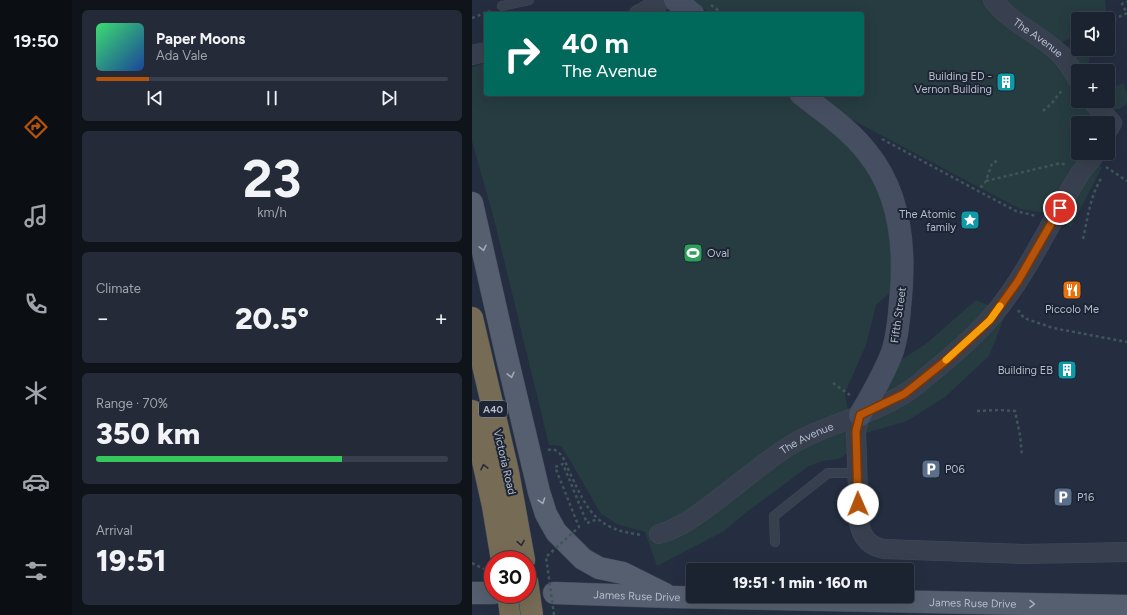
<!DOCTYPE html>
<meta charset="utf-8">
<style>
:root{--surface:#1b2230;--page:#242a38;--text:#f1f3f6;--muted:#a0a4ab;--line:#393f4c;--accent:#b45309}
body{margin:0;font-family:Figtree,sans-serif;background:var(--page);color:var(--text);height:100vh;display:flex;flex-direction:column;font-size:15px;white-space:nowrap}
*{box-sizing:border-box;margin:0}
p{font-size:13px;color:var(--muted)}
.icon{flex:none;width:22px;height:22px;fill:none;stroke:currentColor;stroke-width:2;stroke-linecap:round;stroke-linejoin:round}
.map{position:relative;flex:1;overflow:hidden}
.sheet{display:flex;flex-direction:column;gap:10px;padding:10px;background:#0f131a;width:400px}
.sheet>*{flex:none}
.guide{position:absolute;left:12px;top:12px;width:380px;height:84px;border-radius:4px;box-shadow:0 4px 16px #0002,0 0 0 1px var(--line);background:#00695c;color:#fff;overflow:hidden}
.controls{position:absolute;left:599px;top:12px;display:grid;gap:8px}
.controls a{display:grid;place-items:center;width:44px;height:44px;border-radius:4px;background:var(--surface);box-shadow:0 4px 16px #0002,0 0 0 1px var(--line);font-size:20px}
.speed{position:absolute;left:12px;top:551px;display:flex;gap:8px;font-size:20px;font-weight:700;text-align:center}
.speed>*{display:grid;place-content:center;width:52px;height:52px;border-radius:50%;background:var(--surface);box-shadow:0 4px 16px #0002,0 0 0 1px var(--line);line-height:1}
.speed .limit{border:6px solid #d22;background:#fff;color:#111}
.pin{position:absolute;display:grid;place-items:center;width:34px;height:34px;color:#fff;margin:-17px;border:2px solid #fff;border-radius:50%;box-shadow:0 1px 4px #0007}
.me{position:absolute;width:44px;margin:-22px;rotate:359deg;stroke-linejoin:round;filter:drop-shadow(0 0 3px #0008)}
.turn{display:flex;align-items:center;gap:14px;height:84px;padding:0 12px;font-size:18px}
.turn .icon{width:52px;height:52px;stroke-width:2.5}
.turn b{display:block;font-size:28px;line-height:34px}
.big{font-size:30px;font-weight:800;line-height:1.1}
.sheet .card{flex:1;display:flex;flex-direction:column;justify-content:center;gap:6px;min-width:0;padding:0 14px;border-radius:6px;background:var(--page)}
.sheet .dial{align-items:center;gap:0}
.dial b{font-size:52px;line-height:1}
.song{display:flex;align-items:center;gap:12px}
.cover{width:48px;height:48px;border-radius:6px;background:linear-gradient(135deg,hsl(140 70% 55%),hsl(220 70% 35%))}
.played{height:4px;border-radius:2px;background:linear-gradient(90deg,var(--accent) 15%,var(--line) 15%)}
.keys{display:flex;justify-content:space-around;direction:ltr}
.heat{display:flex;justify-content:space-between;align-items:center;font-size:22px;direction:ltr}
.charge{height:6px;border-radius:3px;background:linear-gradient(90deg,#34c759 70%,var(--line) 0)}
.trip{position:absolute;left:214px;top:563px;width:228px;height:40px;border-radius:4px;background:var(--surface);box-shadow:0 4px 16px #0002,0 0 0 1px var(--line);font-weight:800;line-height:40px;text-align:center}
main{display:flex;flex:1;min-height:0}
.dock{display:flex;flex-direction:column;width:72px;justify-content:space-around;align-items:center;background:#0b0e13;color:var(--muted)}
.dock .icon{width:28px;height:28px}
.dock .selected{color:var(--accent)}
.dock b{font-size:18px;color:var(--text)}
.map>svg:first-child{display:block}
</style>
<main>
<nav class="dock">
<b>19:50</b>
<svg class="icon selected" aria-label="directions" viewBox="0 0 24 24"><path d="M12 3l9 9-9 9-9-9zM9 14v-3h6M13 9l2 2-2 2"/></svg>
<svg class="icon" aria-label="music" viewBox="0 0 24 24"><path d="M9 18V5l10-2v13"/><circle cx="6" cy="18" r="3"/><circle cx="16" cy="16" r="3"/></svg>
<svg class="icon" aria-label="phone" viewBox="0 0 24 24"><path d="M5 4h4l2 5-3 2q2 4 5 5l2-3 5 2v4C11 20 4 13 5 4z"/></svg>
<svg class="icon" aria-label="climate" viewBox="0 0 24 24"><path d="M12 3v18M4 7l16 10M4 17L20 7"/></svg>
<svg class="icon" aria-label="car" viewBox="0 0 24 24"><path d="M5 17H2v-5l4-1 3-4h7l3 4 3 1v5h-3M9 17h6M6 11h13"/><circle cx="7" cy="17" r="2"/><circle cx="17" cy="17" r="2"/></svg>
<svg class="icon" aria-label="filters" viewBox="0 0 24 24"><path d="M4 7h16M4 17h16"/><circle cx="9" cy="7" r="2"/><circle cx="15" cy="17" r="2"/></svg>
</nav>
<section class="sheet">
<div class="card">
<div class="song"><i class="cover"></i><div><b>Paper Moons</b><p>Ada Vale</p></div></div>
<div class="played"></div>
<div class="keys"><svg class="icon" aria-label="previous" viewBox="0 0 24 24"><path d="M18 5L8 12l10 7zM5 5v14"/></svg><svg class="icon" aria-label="pause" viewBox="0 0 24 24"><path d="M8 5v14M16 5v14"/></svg><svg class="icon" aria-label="next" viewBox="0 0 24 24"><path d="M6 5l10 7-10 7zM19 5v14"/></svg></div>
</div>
<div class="card dial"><b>23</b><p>km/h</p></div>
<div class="card"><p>Climate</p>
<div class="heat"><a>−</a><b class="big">20.5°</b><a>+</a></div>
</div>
<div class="card"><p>Range · 70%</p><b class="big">350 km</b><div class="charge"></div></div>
<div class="card"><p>Arrival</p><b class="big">19:51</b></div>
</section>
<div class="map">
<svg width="655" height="615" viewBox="0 0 655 615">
<rect width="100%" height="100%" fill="#242e40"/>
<path fill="#263c41" d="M 220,0 L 514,0 L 585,57 L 606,92 L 606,101 L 612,101 L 632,123 L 606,123 L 606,153 L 619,153 L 574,213 L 548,209 L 375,117 L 345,94 L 390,94 L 390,14 L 239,14 Z
M 529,0 L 633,0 L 635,19 L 606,19 L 606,34 L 587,44 Z
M 606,41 L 606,49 L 614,49 L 618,56 L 616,65 L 619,71 L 606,71 L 591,49 Z
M 14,63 L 14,94 L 318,94 L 363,130 L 385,150 L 416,202 L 421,290 L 404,305 L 394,345 L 373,393 L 378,425 L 409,407 L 423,364 L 455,343 L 504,300 L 534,313 L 517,356 L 473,397 L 435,421 L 394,433 L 379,451 L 367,459 L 350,461 L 337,466 L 276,511 L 252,531 L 185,566 L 173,532 L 145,524 L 129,514 L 99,462 L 89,446 L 77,445 L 22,219 L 0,141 L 0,67 Z
M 651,83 L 655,93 L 655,103 C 644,114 639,109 628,101 L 636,101 L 636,90 Z
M 621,162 L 630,167 L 599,227 L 590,222 Z"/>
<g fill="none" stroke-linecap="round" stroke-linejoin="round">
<defs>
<path id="lane" d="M 30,6 L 57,0
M 303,542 L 302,516 L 356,473 L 385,473"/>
<g id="street">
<path id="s1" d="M 521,0 C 539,23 565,33 586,52 C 595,60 600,70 606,80"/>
<path d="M 167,14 L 170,13 L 191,0"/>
<path d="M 0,55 L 14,52"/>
<path d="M 620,101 L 640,123 L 636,130"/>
<path d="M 388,415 L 384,431 L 387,523 C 390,538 397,546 412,549 L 552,554 L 655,552"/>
<path id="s2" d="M 187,534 C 208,528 224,516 241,503 C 266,485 288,465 314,448 C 350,425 395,417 432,394 C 444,387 454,377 465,368 C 491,347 516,324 535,297 C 563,259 582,215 607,175 C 612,167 619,161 624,153"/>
</g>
<path id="secondary" d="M 203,0 L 221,14
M 329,94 C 352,112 377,129 395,152 C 430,195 434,252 428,305 C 427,320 425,336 421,350 C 413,373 400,394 388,415"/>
<g id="primary">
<path d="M 0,203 L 33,349 L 67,492 L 74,514 L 84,532 L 111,559 L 127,568 L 151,573 L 193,594"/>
<path d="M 0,593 L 21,593"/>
<path id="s3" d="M 82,593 L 199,597 L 655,606"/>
</g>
<path id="highway" d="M 0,318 L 36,472 L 52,560
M 0,411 L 21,506 L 30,560
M 36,594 L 39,615"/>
</defs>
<use href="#lane" stroke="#424958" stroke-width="10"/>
<use href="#street" stroke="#424958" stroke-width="20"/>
<use href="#secondary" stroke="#424958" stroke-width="23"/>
<use href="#primary" stroke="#424958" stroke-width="23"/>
<use href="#highway" stroke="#434b5a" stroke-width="23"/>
<path stroke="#3f5558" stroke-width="2.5" stroke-dasharray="3 3" stroke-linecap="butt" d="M 239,5 L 251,14
M 0,18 L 18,11
M 636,22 L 655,13 L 650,4 L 655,2
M 600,41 L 606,38
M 571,111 L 580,103 L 591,89
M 410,139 L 506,191
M 525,161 L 520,163 L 514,181 L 506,191 L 544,211 L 564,216
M 634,167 L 655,181
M 514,181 L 589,163 L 593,165
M 611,239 C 616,217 618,196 630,177
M 546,310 L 552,318 L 581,328 L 655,342
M 361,383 L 378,395
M 505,411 L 527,410 L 543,411 L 548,435 L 550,456
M 76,450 L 81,449 C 91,454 93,461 97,471 C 116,511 123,530 171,535
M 115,523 L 126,519
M 0,563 L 12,569"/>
<use href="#lane" stroke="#38404f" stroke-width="9"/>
<use href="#street" stroke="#38404f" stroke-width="19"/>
<use href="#secondary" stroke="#464f62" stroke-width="22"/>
<use href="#primary" stroke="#565f6f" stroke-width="22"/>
<use href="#highway" stroke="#766b55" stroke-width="22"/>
<defs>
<path id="highway-bridge" d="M 55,581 L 60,615"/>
</defs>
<use href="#highway-bridge" stroke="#434b5a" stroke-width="23" stroke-linecap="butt"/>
<path stroke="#3f5558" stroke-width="2.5" stroke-dasharray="3 3" stroke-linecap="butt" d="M 82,615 L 74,557 L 107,527 L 83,467 L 91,464 L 115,523"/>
<use href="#highway-bridge" stroke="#766b55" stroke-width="22"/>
</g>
<defs><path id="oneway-chevron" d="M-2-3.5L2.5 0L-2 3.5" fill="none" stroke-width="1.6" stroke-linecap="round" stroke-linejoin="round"/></defs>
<g stroke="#a2a9b8">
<use href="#oneway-chevron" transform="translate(11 248) rotate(77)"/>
<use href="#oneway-chevron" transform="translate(39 375) rotate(76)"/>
<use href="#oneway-chevron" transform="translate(70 501) rotate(72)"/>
<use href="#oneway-chevron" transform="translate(560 604) rotate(1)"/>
</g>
<g stroke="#262c37">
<use href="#oneway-chevron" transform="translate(12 467) rotate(-102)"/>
<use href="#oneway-chevron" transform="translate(49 543) rotate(81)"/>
</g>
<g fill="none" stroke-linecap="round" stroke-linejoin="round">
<defs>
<path id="route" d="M 386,504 L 384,431 L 388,415 L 432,394 L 441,387 L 477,358 L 518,320 L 546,281 L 588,208"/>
</defs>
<use href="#route" stroke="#753606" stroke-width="10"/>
<use href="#route" stroke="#b45309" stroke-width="7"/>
<path stroke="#f59e0b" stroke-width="7" d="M 474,360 L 518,320 L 528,306"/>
</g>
<defs>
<symbol id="building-square" viewBox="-11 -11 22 22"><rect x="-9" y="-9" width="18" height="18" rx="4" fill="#0f9aa8" stroke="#1d2534"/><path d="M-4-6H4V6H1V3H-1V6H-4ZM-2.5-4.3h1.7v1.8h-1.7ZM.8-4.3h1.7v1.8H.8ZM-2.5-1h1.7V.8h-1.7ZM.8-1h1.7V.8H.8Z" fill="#fff"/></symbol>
<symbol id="sight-square" viewBox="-11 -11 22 22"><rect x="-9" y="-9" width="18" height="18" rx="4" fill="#0f9aa8" stroke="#1d2534"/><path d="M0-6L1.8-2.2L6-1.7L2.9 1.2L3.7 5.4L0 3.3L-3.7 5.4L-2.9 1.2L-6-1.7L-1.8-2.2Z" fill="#fff"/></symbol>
<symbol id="stadium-square" viewBox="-11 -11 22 22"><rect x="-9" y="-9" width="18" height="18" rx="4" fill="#2e9e5b" stroke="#1d2534"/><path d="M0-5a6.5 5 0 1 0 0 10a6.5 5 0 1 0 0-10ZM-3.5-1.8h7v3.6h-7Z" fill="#fff"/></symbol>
<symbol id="restaurant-square" viewBox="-11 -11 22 22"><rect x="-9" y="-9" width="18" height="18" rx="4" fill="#e8710a" stroke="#1d2534"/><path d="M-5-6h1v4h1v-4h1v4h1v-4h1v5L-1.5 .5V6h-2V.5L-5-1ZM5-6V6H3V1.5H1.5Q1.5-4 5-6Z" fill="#fff"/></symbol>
<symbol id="parking-square" viewBox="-11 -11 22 22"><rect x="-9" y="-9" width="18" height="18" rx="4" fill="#5c6f8a" stroke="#1d2534"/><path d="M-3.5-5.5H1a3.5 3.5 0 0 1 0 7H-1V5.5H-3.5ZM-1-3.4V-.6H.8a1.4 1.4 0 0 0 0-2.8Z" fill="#fff"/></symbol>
</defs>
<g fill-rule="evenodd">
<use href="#building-square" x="523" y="71" width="22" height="22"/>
<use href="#sight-square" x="487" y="209" width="22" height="22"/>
<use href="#stadium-square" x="210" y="242" width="22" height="22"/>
<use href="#restaurant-square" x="589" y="279" width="22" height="22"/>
<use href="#building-square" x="584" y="359" width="22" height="22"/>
<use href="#parking-square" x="448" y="458" width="22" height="22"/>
<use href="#parking-square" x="580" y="486" width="22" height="22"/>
</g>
<g text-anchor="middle" stroke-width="4" stroke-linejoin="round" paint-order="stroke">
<rect fill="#1d2534" stroke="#878e9d" stroke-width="1" x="7" y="401" width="28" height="16" rx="3"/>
<g font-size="10" font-weight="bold" fill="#b5bbca">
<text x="21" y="413">A40</text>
</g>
<g font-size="11" fill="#b5bbca" stroke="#1d2534">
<text dy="4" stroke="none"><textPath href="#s1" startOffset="59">The Avenue</textPath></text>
<text transform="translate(426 315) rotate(-82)" y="4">Fifth Street</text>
<text dy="4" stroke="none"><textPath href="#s2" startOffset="177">The Avenue</textPath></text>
<text transform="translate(33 462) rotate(77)" y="4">Victoria Road</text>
<text dy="4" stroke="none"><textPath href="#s3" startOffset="83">James Ruse Drive</textPath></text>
<text dy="4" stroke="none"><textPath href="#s3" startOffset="419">James Ruse Drive</textPath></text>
</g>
<g font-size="11" fill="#b5bbca" stroke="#1d2534" text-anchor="end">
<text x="520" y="80">Building ED -<tspan x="520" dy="13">Vernon Building</tspan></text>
<text x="484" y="218">The Atomic<tspan x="484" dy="13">family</tspan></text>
<text x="235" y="257" text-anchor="start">Oval</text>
<text x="600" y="313" text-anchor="middle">Piccolo Me</text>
<text x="581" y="374">Building EB</text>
<text x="473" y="473" text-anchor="start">P06</text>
<text x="605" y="501" text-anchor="start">P16</text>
</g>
</g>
</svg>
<div class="controls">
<a><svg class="icon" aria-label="sound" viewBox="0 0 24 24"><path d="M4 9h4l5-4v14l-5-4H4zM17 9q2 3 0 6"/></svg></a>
<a>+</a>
<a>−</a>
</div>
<div class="speed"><div class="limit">30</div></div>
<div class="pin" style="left:588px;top:208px;background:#d93025"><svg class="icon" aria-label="arrive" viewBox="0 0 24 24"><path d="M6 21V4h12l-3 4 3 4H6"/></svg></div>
<svg class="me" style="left:386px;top:504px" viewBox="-20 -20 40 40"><circle r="19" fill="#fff"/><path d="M0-13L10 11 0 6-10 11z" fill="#b45309"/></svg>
<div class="trip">19:51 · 1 min · 160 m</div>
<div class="guide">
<div class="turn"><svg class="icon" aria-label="right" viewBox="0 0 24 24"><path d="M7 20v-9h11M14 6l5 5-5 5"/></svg><div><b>40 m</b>The Avenue</div></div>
</div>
</div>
</main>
